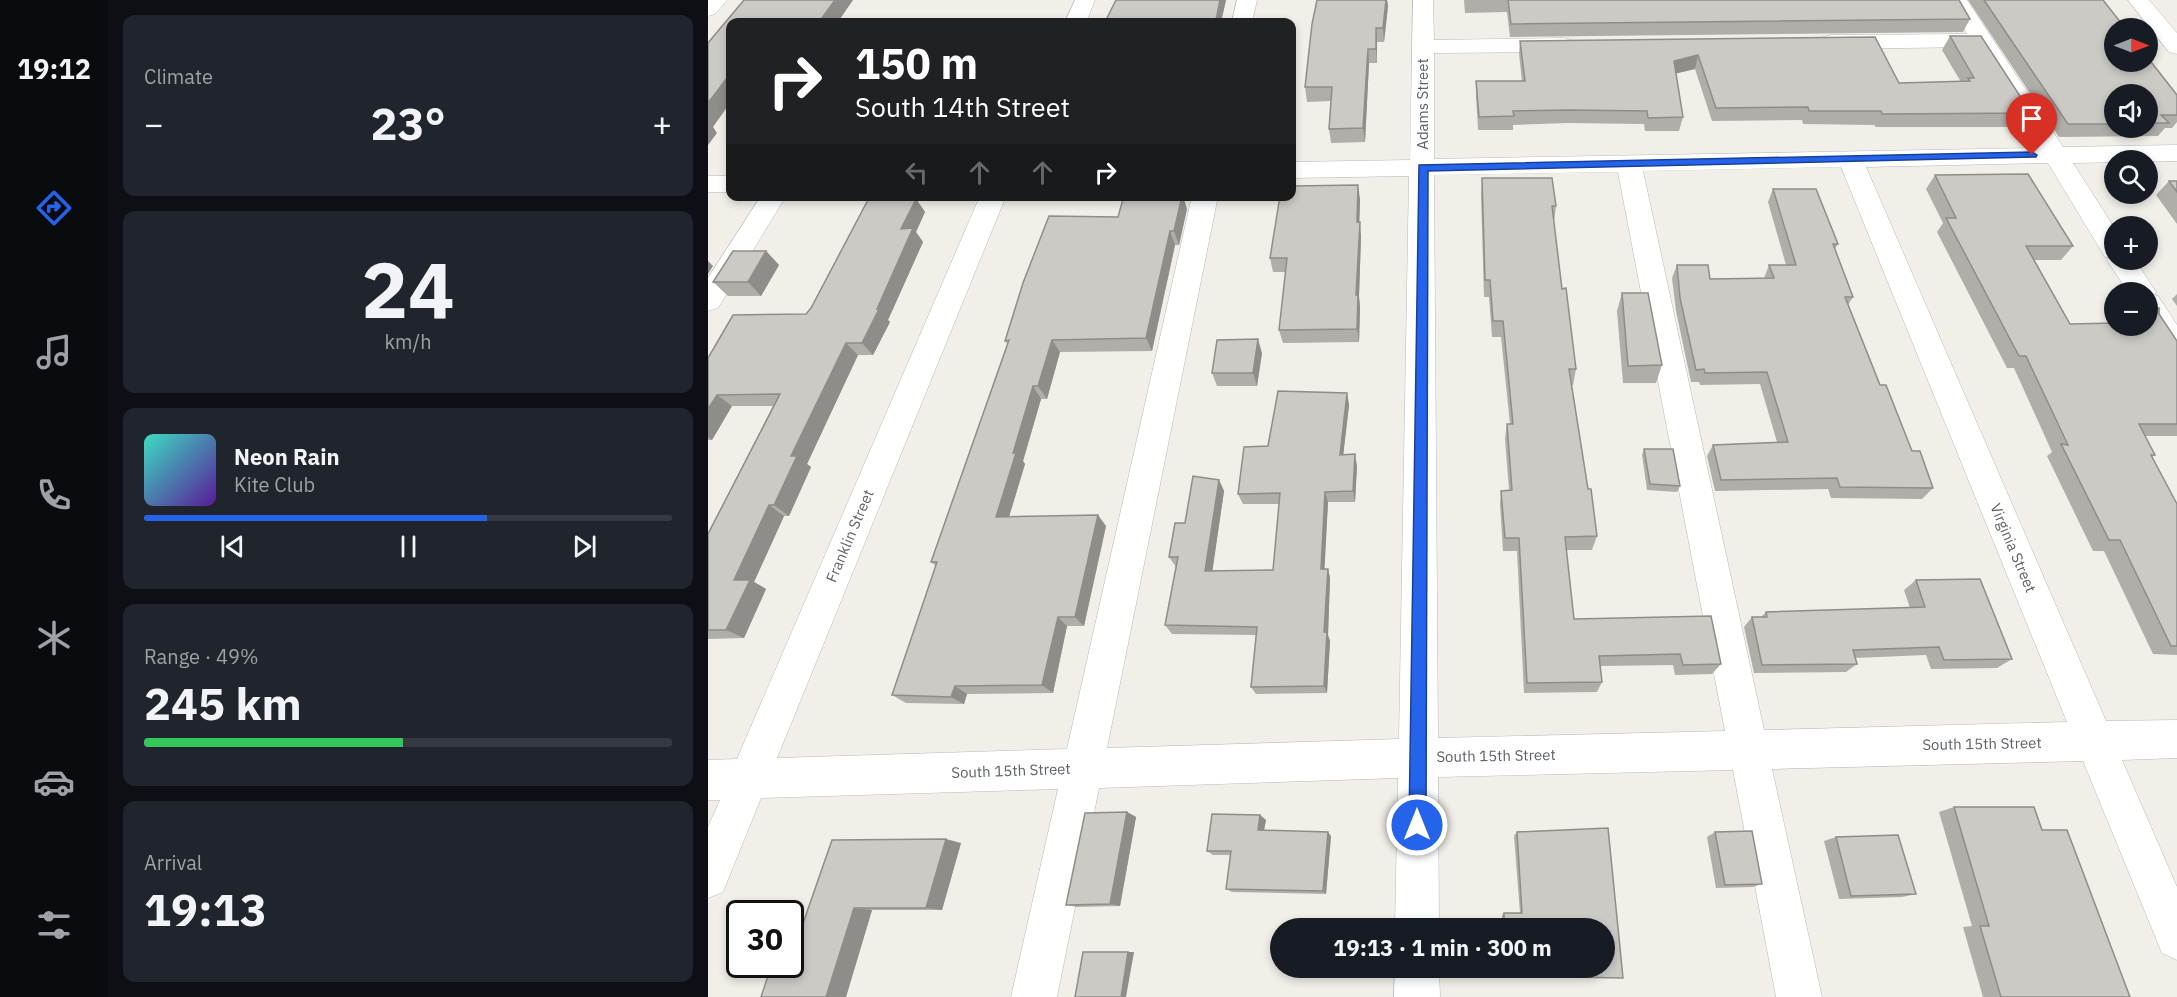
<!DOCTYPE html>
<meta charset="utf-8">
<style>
:root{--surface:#171b24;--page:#20242c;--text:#f1f3f6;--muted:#9ea1a6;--line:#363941;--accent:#2563eb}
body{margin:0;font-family:"IBM Plex Sans",sans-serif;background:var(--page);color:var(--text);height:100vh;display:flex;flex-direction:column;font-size:22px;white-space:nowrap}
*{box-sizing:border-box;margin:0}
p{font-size:20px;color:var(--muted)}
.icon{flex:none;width:33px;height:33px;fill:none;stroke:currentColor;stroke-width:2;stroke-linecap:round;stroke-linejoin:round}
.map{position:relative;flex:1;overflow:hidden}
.sheet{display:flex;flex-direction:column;gap:15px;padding:15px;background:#0d0f14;width:600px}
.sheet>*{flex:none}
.top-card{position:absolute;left:18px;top:18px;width:570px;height:183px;border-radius:12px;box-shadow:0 3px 9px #0003;background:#202124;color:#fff;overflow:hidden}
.needle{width:39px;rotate:90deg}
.tools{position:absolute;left:1396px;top:18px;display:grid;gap:12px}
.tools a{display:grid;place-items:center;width:54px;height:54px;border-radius:50%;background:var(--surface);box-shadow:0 3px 9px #0003;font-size:30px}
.speed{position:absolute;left:18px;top:900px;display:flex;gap:12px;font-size:30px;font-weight:700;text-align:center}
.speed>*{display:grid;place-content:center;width:78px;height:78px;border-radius:50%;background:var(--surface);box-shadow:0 3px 9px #0003;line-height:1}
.speed .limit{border:3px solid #111;border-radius:9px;background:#fff;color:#111}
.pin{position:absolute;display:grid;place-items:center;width:51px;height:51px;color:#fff;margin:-62px -26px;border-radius:50% 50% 50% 0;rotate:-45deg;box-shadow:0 0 6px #0007}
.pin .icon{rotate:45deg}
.me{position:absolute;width:66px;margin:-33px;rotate:0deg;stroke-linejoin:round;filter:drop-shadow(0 0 4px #0008)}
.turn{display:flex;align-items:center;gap:21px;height:126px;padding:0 30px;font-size:27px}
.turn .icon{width:78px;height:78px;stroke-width:2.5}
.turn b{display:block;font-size:42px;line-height:51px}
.lanes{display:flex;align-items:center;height:57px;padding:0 30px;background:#0003;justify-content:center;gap:30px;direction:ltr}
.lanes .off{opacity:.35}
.big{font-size:45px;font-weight:800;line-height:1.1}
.sheet .widget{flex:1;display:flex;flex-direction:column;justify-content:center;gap:9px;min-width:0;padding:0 21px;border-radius:12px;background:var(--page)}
.sheet .dial{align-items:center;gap:0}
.dial b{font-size:78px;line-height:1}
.song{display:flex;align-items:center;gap:18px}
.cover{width:72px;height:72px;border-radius:9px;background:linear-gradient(135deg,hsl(170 70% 55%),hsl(270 70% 35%))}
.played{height:6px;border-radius:3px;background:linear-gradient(90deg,var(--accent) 65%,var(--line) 65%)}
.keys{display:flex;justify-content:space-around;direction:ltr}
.heat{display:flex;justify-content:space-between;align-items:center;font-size:33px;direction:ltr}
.charge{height:9px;border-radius:4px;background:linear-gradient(90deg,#34c759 49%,var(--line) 0)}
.trip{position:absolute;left:562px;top:918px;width:345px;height:60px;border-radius:30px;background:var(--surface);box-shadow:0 3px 9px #0003;font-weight:800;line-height:60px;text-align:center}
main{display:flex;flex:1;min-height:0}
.tabs{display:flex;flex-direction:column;width:108px;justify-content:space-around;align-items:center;background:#090b0e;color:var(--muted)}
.tabs .icon{width:42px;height:42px}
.tabs .active{color:var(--accent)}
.tabs b{font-size:27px;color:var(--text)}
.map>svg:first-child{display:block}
</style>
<main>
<nav class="tabs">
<b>19:12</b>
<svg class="icon active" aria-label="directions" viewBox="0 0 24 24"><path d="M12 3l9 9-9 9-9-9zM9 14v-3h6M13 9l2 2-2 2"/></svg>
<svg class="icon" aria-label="music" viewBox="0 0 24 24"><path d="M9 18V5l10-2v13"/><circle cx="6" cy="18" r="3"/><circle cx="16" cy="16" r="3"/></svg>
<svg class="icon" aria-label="phone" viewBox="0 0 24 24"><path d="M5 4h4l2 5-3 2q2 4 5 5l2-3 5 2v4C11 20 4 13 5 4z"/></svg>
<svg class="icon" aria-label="climate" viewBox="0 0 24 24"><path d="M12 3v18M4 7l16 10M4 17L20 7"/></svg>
<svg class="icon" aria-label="car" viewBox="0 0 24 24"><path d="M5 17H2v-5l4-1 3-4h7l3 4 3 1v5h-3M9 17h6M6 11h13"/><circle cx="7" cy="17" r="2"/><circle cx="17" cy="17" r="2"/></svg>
<svg class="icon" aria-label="filters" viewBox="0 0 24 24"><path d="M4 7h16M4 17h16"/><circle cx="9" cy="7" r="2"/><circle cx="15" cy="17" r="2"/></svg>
</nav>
<section class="sheet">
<div class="widget"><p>Climate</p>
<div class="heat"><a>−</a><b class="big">23°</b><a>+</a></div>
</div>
<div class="widget dial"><b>24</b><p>km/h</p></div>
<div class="widget">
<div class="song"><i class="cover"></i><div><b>Neon Rain</b><p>Kite Club</p></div></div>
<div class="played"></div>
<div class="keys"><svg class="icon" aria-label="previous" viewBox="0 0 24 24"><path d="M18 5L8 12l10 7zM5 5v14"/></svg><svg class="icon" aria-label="pause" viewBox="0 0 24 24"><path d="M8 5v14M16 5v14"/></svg><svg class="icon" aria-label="next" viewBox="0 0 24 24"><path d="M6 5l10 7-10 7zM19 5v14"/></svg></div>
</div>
<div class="widget"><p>Range · 49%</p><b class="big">245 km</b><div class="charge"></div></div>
<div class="widget"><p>Arrival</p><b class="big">19:13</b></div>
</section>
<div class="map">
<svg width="1469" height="997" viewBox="0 0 1469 997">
<rect width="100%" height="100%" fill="#f1efe8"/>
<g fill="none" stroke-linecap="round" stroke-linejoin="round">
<defs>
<path id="minor" d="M 0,0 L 19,0 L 7,14 L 0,16 Z
M 367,0 L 387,0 L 378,22 L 357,22 Z
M 529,0 L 549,0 L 544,22 L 524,22 Z
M 705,0 L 725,0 L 726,40 L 856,38 L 864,40 L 867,45 L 864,50 L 856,52 L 726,53 L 726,159 L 1330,148 L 1267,47 L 1123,49 L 1115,47 L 1112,42 L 1115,37 L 1123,35 L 1259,34 L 1239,0 L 1259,0 L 1355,147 L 1469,145 L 1469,161 L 1365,163 L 1407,229 L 1407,260 L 1427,260 L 1448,292 L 1446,295 L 1450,296 L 1469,325 L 1469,360 L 1459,357 L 1439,326 L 1440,292 L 1420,292 L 1399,260 L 1401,258 L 1397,257 L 1340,163 L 1158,167 L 1398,721 L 1469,720 L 1469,758 L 1414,760 L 1469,887 L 1469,960 L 1454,953 L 1375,761 L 1064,769 L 1114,997 L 1068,997 L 1025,770 L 730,777 L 731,928 L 687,928 L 690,778 L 391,788 L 349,997 L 303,997 L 350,789 L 53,798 L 15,892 L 0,898 L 0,827 L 12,800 L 0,800 L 0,760 L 29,759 L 272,196 L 298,196 L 69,758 L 359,749 L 484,196 L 510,196 L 399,748 L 691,739 L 701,176 L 584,178 L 584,162 L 702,160 ZM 1133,167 L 1359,722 L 1056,730 L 935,171 ZM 910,172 L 1017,731 L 730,738 L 726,175 Z
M 1420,0 L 1441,0 L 1469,33 L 1469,54 L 1461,52 Z
M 0,176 L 22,176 L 22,192 L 0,192 Z
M 53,196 L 78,196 L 10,308 L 0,311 L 0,278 Z
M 687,968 L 731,968 L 732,997 L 686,997 Z"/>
</defs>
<use href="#minor" stroke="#b5b8bc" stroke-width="1"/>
<use href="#minor" fill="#fff" fill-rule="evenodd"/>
</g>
<path fill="#afaea9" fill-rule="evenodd" d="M 518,0 L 513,22 L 397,22 Z
M 609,0 L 679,0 L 680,6 L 676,42 L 669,42 L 669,63 L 661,63 L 657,142 L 623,143 L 621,129 L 623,101 L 599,102 L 597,87 Z
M 756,0 L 1251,0 L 1262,19 L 1255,32 L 802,37 L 799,12 L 757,13 Z
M 1260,0 L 1395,0 L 1469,95 L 1469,122 L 1464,128 L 1457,128 L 1450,136 L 1351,137 ZM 1407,94 L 1440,94 L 1440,128 L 1407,128 Z
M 1242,36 L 1323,113 L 1314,127 L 1168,127 L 1166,125 L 1095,124 L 1094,120 L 1004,121 L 987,69 L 968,73 L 975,117 L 971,131 L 937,131 L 936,124 L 860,123 L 805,125 L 805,130 L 770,130 L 768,95 L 768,81 L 814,81 L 811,54 L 812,41 L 1167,37 L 1191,83 L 1253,82 L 1234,50 Z
M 1227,175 L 1365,246 L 1353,260 L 1326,260 L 1362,324 L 1440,326 L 1451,314 L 1469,341 L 1469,436 L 1437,436 L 1447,455 L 1444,457 L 1469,504 L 1469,655 L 1445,654 L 1396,551 L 1385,551 L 1339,456 L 1344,452 L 1306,368 L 1299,368 L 1229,232 L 1235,223 L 1218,189 Z
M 774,178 L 848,206 L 846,222 L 854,289 L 868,369 L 865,385 L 864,385 L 880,489 L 889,536 L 884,550 L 858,550 L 866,619 L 1013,664 L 1004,674 L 967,675 L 965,665 L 892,666 L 894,682 L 889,692 L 816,693 L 809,551 L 795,551 L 792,504 L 793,491 L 801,490 L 797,439 L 799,424 L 802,424 L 793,337 L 784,337 L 781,297 L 776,297 L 773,196 Z
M 1461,181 L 1469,181 L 1469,224 L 1448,195 Z
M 1065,189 L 1130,244 L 1127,249 L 1145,297 L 1140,305 L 1172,385 L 1204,451 L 1225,488 L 1214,499 L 1123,498 L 1120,489 L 1007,491 L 999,456 L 1005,445 L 1069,442 L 1052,384 L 992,385 L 991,382 L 983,382 L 968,311 L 964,278 L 969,265 L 1002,279 L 1056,278 L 1061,265 L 1078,265 L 1060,202 Z
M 208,199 L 217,212 L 208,232 L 215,242 L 180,320 L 182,322 L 165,355 L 150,355 L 99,464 L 103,467 L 81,516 L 76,516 L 46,582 L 58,589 L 36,638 L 0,639 L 0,534 L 65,406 L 24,406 L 4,440 L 0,440 L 0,358 L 98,314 Z
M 652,199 L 651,222 L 653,237 L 651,296 L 652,308 L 651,342 L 575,343 L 571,330 L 578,272 L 565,272 L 562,258 Z
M 479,209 L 471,245 L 467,245 L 444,351 L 352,352 L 339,399 L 333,399 L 315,461 L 317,464 L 301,516 L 398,526 L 376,626 L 359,626 L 345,693 L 259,694 L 256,704 L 198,703 L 184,695 L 228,566 L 223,562 L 300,345 L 297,341 L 410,217 Z
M 58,251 L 71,265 L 53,296 L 20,296 L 5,282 Z
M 914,293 L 954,365 L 948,383 L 915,383 L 909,311 Z
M 1469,294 L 1469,306 L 1464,299 Z
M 554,353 L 549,386 L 509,386 L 504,373 Z
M 639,393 L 641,405 L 635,455 L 649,466 L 647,502 L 620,502 L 616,569 L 620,569 L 622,578 L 620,635 L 622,641 L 619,693 L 548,694 L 543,687 L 549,635 L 464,634 L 457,625 L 468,567 L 461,557 L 477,523 L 511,480 L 516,491 L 504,571 L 565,570 L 571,504 L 535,504 L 530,494 L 560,446 Z
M 936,449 L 972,486 L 969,492 L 939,490 L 934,455 Z
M 1208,580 L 1304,659 L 1289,668 L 1223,669 L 1218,655 L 1147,658 L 1149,664 L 1138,672 L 1046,673 L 1036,627 L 1044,617 L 1053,617 L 1058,612 L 1202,608 L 1196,590 Z
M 1246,807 L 1334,830 L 1422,997 L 1275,997 L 1255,927 L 1264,926 L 1231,812 Z
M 419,812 L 428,817 L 412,906 L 369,907 L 358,905 Z
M 552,815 L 558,820 L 556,830 L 623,836 L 618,894 L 524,892 L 518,889 L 522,855 L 505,855 L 499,851 Z
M 900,828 L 915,978 L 795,976 L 795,968 L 897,968 L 897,928 L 794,928 L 794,915 L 796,913 L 812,913 L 806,836 L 809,832 Z
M 1007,832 L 1054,884 L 1045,887 L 1008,888 L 999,837 Z
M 1128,837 L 1208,894 L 1194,897 L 1131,899 L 1116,841 Z
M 253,843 L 234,910 L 164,910 L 138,997 L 53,997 L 92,932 Z"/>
<path fill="#8f8d8a" d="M 127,0 L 145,0 L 130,22 L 111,22 Z
M 512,0 L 518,0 L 513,22 L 508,22 L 508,20 Z
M 678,0 L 679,0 L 680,6 L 676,42 L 675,28 Z
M 668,28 L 669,42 L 669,63 L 668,49 Z
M 660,49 L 661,63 L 657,142 L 655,128 Z
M 990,55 L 987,69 L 962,75 L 966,61 Z
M 22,74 L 22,103 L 5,127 L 9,133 L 0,145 L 0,103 Z
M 650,185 L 652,199 L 651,237 L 649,222 Z
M 474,196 L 475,196 L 479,209 L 471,245 L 466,231 Z
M 208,199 L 217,212 L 208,232 L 215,242 L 180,320 L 182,322 L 165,355 L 154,343 L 169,309 L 193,229 Z
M 652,222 L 653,237 L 651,296 L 652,308 L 651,342 L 649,329 L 648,295 Z
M 462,231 L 467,245 L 444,351 L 438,338 Z
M 58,251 L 71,265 L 53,296 L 40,282 Z
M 0,261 L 5,266 L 0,274 Z
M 550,339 L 554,353 L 549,386 L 545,373 Z
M 344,340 L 352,352 L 339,399 L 330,386 Z
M 138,343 L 150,355 L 99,464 L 103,467 L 81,516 L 66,505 L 83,456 Z
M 325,386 L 333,399 L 315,461 L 317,464 L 298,527 L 288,517 L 305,453 Z
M 639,393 L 641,405 L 634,466 L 632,455 Z
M 9,395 L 24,406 L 4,440 L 0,437 L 0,409 Z
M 647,454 L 649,466 L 647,502 L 645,491 Z
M 511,480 L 516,491 L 503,581 L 497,571 Z
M 617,492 L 620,502 L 616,579 L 613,569 Z
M 61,505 L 76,516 L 46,582 L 58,589 L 36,638 L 18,630 L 26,580 Z
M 390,515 L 398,526 L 376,626 L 367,617 Z
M 620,569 L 622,578 L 620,635 L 622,641 L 619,693 L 616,686 L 616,632 Z
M 350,617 L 359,626 L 345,693 L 334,685 Z
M 247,686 L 259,694 L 256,704 L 243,697 Z
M 419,812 L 428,817 L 412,906 L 402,904 Z
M 552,815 L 558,820 L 555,835 L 550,830 Z
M 620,832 L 623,836 L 618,894 L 615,891 Z
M 238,839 L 253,843 L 234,910 L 218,908 Z
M 146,908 L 164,910 L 138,997 L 118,997 Z
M 420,952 L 426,952 L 418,997 L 413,997 Z"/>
<path fill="#cccac5" stroke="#8f8d8a" stroke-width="1.5" d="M 36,0 L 127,0 L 111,22 L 22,22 L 22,74 L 0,103 L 0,43 Z
M 408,0 L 512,0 L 508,20 L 441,21 L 440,22 L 397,22 Z
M 609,0 L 678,0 L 675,28 L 668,28 L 668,49 L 660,49 L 655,128 L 621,129 L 624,87 L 597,87 L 604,24 Z
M 800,0 L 1251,0 L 1262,19 L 803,24 Z
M 1276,0 L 1395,0 L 1417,28 L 1407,28 L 1407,62 L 1440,62 L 1440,58 L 1469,95 L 1469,115 L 1453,115 L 1461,123 L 1440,123 L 1440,94 L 1407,94 L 1407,124 L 1360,124 Z
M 1242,36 L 1273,36 L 1323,113 L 1174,114 L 1173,111 L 1101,111 L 1100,107 L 1008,108 L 990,55 L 966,61 L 975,117 L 940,118 L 939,111 L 862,110 L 805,111 L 806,116 L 771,117 L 768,81 L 817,81 L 812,41 L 1167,37 L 1191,83 L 1262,81 L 1260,78 L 1266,78 Z
M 1320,174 L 1365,246 L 1318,246 L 1362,324 L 1407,323 L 1407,326 L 1440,326 L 1440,308 L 1451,308 L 1451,314 L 1469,341 L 1469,424 L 1431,424 L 1447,455 L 1443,455 L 1469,504 L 1469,646 L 1463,646 L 1412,540 L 1401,540 L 1353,444 L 1360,445 L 1318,356 L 1311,356 L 1238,218 L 1248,218 L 1227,175 Z
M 774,178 L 844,178 L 848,206 L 844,206 L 854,289 L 858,288 L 868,369 L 861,369 L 880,489 L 883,489 L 889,536 L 857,537 L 866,619 L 1003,616 L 1013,664 L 975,665 L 972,654 L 891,656 L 894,682 L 819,683 L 811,538 L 797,538 L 793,491 L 804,490 L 799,424 L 805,424 L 795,321 L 785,321 L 782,280 L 777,280 Z
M 1461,181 L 1469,181 L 1469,192 Z
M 650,185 L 649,222 L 652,222 L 648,295 L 650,295 L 649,329 L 571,330 L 579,258 L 562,258 L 572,196 L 584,196 L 584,186 Z
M 1065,189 L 1108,189 L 1130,244 L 1125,244 L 1145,297 L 1137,297 L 1172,385 L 1178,385 L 1204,451 L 1212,451 L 1225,488 L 1132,487 L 1129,478 L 1013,480 L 1005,445 L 1080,442 L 1059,372 L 997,373 L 996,369 L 988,370 L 972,298 L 969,265 L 1000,265 L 1002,279 L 1066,278 L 1061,265 L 1088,265 Z
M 449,196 L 474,196 L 466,231 L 462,231 L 438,338 L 344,340 L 330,386 L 325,386 L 305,453 L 308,453 L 288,517 L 390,515 L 367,617 L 350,617 L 334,685 L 247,686 L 243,697 L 184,695 L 229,562 L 223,562 L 301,340 L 297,341 L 315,283 L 341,216 L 410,217 L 415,199 Z
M 161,198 L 208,199 L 193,229 L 205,228 L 169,309 L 171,309 L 154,343 L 138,343 L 83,456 L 89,456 L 66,505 L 61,505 L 26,580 L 42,580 L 18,630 L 0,630 L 0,534 L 72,394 L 9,395 L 0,409 L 0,358 L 25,315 L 98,314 L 103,308 Z
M 25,251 L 58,251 L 40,282 L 5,282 Z
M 914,293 L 940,293 L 954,365 L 920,366 Z
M 550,339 L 545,373 L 504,373 L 509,340 Z
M 570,391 L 639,393 L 632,455 L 647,454 L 645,491 L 617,492 L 613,569 L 620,569 L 616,632 L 619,632 L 616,686 L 543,687 L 549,627 L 457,625 L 470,557 L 461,557 L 467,523 L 477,523 L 485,476 L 511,480 L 497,571 L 565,570 L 572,493 L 530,494 L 536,447 L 560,446 Z
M 936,449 L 965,449 L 972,486 L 942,484 Z
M 1272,579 L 1304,659 L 1236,660 L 1231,647 L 1145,650 L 1149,664 L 1054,665 L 1044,617 L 1059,617 L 1058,612 L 1217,607 L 1208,580 Z
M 1246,807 L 1326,807 L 1334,830 L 1359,830 L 1422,997 L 1293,997 L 1272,926 L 1281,926 Z
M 419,812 L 402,904 L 358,905 L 377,813 Z
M 504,814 L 552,815 L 550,830 L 620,832 L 615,891 L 518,889 L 523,851 L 499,851 Z
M 900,828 L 915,978 L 797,976 L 797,968 L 897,968 L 897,928 L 796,928 L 796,913 L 814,913 L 809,832 Z
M 1044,831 L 1054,884 L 1017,885 L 1007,832 Z
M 1190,835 L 1208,894 L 1143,896 L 1128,837 Z
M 238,839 L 218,908 L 146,908 L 118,997 L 53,997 L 64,964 L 82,964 L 82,933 L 92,932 L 124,840 Z
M 375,952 L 420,952 L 413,997 L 367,997 Z"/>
<path fill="#2563eb" stroke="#184099" stroke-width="1.5" d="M 1324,152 L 1329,155 L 1328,157 L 720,171 L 718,825 L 715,831 L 709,833 L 703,831 L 701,825 L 711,165 Z"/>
<g text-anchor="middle" stroke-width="6" stroke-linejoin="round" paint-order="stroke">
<g font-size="15" fill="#5f6368" stroke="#fff">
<text transform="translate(715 104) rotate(-90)" y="5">Adams Street</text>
<text transform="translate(142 536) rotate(-67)" y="5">Franklin Street</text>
<text transform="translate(1305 548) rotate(67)" y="5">Virginia Street</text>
<text transform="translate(1274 744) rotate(-1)" y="5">South 15th Street</text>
<text transform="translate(788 756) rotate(-1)" y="5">South 15th Street</text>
<text transform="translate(303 771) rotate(-2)" y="5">South 15th Street</text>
</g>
</g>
</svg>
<div class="tools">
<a><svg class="needle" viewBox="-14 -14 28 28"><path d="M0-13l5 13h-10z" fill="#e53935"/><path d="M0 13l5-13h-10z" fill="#9ea1a6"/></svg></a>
<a><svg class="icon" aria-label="sound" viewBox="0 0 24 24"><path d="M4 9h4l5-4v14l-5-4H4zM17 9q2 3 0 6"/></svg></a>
<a><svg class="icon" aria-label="search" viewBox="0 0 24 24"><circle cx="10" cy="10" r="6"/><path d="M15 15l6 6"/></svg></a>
<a>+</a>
<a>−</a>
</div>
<div class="speed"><div class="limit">30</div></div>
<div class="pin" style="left:1324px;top:155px;background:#d93025"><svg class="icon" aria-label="arrive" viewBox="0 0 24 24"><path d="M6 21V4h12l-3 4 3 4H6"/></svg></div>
<svg class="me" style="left:709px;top:825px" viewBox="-20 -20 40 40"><circle r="17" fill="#2563eb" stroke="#fff" stroke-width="3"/><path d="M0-11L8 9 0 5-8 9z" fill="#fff"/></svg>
<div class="trip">19:13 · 1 min · 300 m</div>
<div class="top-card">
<div class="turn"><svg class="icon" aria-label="right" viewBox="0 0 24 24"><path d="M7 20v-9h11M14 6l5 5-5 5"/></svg><div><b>150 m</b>South 14th Street</div></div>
<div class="lanes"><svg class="icon off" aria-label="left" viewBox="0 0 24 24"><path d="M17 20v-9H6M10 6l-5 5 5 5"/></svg><svg class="icon off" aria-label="ahead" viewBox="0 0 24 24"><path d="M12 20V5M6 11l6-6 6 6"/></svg><svg class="icon off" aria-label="ahead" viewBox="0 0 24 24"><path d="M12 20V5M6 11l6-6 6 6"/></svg><svg class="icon" aria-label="right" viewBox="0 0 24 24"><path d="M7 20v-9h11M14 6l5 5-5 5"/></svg></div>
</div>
</div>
</main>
